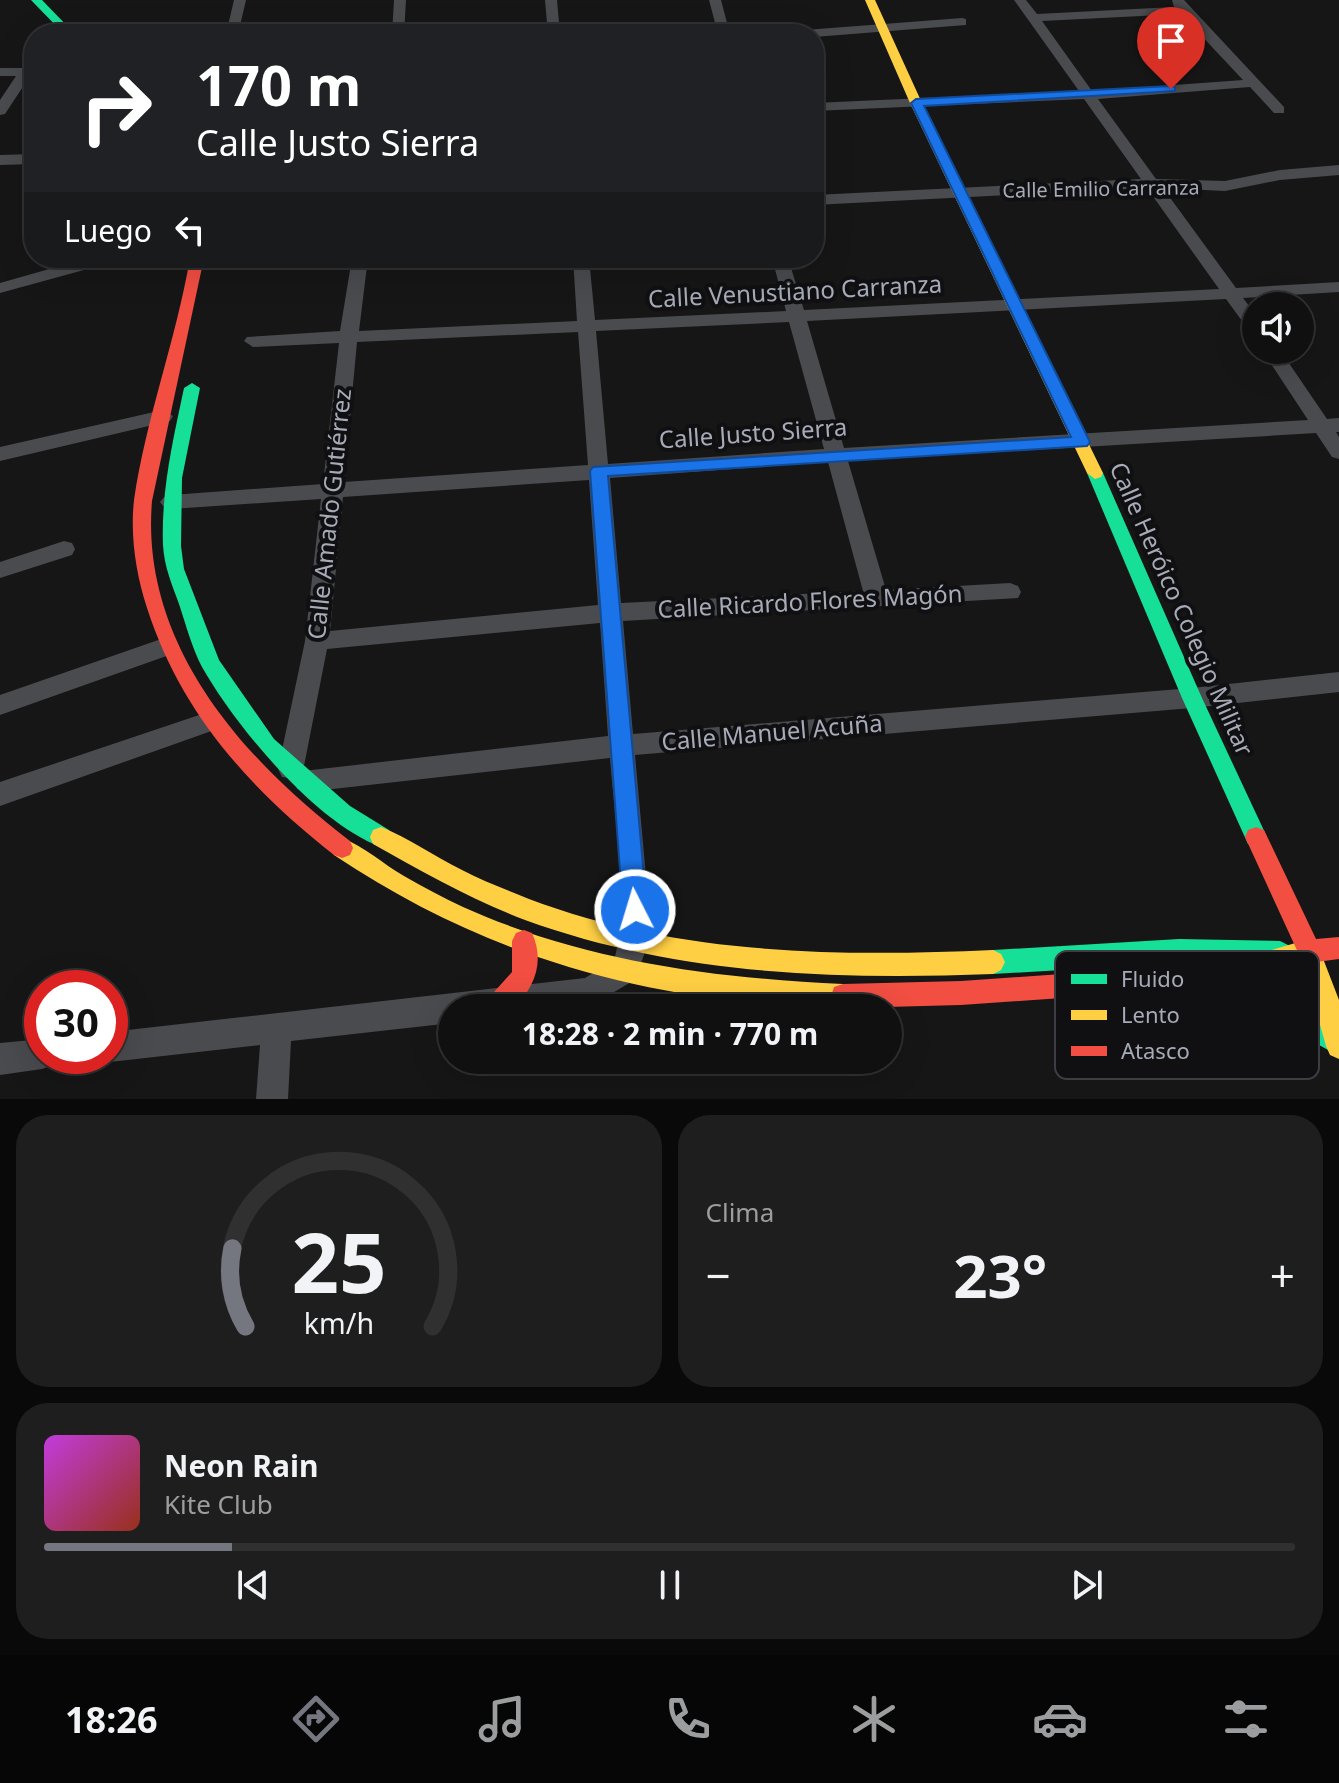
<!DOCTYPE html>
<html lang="es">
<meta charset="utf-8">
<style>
:root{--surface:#101010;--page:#1e1e1e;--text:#f1f3f6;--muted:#9c9d9f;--line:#303030;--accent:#74777f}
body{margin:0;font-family:"Noto Sans",sans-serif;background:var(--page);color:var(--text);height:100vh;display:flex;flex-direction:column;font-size:30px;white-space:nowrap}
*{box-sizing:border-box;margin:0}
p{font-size:26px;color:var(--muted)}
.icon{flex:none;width:44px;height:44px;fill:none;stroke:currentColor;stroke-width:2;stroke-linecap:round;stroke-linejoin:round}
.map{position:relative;height:1099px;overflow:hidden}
.sheet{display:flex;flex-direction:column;gap:16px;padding:16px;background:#090909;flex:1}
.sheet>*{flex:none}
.banner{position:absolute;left:24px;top:24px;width:800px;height:244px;border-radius:32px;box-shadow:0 8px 32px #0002,0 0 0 2px var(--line);background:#202124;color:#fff;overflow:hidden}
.fabs{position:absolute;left:1242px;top:292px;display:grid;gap:16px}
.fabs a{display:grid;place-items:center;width:72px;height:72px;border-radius:50%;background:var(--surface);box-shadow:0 8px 32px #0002,0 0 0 2px var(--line);font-size:40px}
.speed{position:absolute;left:24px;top:970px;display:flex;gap:16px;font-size:40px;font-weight:700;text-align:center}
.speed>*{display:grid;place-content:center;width:104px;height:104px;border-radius:50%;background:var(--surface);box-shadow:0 8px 32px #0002,0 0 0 2px var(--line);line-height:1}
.speed .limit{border:12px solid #d22;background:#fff;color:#111}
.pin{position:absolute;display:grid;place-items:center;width:68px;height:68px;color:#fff;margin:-82px -34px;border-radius:50% 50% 50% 0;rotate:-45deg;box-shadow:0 0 8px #0007}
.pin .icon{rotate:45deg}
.me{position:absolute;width:88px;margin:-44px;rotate:355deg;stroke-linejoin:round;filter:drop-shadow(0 0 6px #0008)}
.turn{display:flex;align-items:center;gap:28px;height:168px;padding:0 40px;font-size:36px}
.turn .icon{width:104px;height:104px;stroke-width:2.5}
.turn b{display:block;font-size:56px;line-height:68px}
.then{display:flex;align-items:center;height:76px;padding:0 40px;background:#0003;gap:16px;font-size:30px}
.big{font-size:60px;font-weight:700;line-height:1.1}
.sheet .widget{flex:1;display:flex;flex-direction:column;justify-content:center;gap:12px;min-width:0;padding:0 28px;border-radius:32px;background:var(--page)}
.sheet .dial{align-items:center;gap:0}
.dial svg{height:208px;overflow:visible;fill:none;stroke:var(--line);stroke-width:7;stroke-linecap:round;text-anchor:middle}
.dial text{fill:var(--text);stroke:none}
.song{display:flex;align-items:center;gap:24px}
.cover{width:96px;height:96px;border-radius:12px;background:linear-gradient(135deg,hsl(290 70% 55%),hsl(10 70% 35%))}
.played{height:8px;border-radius:4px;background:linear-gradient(90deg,var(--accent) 15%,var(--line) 15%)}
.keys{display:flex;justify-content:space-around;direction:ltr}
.heat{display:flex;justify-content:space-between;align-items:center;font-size:44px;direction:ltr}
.sheet .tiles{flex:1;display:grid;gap:16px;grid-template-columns:1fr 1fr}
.widget:last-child{grid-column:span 2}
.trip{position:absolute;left:438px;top:994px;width:464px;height:80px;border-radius:40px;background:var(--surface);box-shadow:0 8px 32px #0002,0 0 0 2px var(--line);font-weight:700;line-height:80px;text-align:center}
.tab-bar{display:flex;height:128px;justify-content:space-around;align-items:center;background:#060606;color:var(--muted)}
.tab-bar .icon{width:56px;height:56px}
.tab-bar .current{color:var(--accent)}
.tab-bar b{font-size:36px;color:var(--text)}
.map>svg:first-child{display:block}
</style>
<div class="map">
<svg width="1339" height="1099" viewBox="0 0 1339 1099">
<rect width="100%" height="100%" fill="#161616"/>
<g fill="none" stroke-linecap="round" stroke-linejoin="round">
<path fill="#4a4b4f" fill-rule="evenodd" d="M 234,0 L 246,0 L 238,34 L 226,34 Z
M 394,0 L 406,0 L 404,34 L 392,34 Z
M 545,0 L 557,0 L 560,34 L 548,34 Z
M 709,0 L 721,0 L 730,34 L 718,34 Z
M 1014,0 L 1026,0 L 1037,14 L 1174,7 L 1172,0 L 1184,0 L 1284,107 L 1284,113 L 1274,113 L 1250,87 L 1098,99 L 1156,179 L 1225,181 L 1280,170 L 1339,165 L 1339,175 L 1280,180 L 1225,191 L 1163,188 L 1236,288 L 1339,282 L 1339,292 L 1243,298 L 1256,315 L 1256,333 L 1250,332 L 1226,299 L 807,321 L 844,448 L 1308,420 L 1262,350 L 1280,350 L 1327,419 L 1339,418 L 1339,432 L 1336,432 L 1339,437 L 1339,459 L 1332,457 L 1316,433 L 848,461 L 886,590 L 1010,583 L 1018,586 L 1021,592 L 1018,598 L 623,621 L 633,734 L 1192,688 L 1339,672 L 1339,692 L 1192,708 L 635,755 L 649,910 L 648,942 L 636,979 L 589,1007 L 452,1008 L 452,1023 L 291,1041 L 288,1099 L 256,1099 L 260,1045 L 110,1062 L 99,1058 L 110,1056 L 110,1032 L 585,978 L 614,960 C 630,908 614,814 610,758 L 306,792 L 297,789 L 294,779 L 282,777 L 278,769 L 305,641 L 321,499 L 171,509 L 164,507 L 160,502 L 164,497 L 171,495 L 323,484 L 339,343 L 253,347 L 244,341 L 247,337 L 340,331 L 352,258 L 368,258 L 359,331 L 577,321 L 573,258 L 589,258 L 595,320 L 786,311 L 772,258 L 788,258 L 804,310 L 1219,289 L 1147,188 L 814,205 L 814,195 L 1141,179 L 1084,99 L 814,111 L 814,103 L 1079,91 ZM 1181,14 L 1243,80 L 1092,91 L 1042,21 ZM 789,322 L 824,449 L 608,464 L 596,331 ZM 578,332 L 588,465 L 344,482 L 357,342 ZM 828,462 L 863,591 L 621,603 L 610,478 ZM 589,480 L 598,605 L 330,631 L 343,497 ZM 600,623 L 608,736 L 303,771 L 327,649 Z
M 962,18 L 966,19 L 966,25 L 814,37 L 814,34 L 799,34 L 805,30 Z
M 0,68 L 34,68 L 34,76 L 30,76 L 5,114 L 0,115 L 0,100 L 16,76 L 0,76 Z
M 34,154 L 34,164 L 0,165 L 0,155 Z
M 88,258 L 115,258 L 113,262 L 0,293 L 0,283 Z
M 163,410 L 173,416 L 170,421 L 0,461 L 0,447 Z
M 64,541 L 72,543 L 75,549 L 72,555 L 0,578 L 0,562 Z
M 167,637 L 175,639 L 179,646 L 175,653 L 0,715 L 0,695 Z
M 211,711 L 220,714 L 224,721 L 220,728 L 0,806 L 0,782 Z
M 42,1039 L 42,1056 L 57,1056 L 53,1065 L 42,1069 L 0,1075 L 0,1043 Z"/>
<path fill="#16e098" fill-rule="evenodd" d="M 31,0 L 42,0 L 75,34 L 64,34 Z
M 192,383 L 200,388 L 182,478 L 181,546 L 184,569 L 219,660 L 274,739 L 350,806 L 389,830 L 392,837 L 389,844 L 381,847 C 316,823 236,727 202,667 C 192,648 186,625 179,604 C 172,585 164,566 163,545 C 161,491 173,440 184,388 Z
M 1095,467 L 1103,473 L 1202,698 L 1267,837 L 1264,844 L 1256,847 L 1248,844 L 1182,698 L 1087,473 Z
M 1179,939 L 1280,941 L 1288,945 L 1292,953 L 1288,961 L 1280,965 L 1179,963 L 993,974 L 985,970 L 981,962 L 985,954 L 993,950 Z
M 1201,974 C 1250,985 1298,999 1339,1029 L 1339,1056 L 1270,1018 L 1192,994 L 1189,986 L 1192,978 Z"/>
<path fill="#ffcf43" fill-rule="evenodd" d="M 865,0 L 875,0 L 922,103 L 1103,473 L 1101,477 L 1095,479 L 1087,473 L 910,103 Z
M 381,827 C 409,838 435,857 462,870 C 483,881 507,890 529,899 C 677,955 837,957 993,950 L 1001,954 L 1005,962 L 1001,970 L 993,974 C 834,980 677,975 525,920 C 472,900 423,872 373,844 L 370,837 L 373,830 Z
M 342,838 C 364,846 383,864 404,876 C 423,887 444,898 463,907 C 583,961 714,978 843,984 L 852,987 L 855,996 L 852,1005 L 843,1008 C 655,1004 491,960 334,855 L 331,848 L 334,841 Z
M 1309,939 L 1317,943 L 1339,1000 L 1339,1059 L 1330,1055 L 1326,1046 L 1303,964 L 1231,986 L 1222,982 L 1219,974 L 1222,966 L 1231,962 Z"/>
<path fill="#f24e42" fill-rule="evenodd" d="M 190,258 L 204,258 L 152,501 C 140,645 244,760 350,841 L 353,848 L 350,855 L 342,858 L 334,855 C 249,788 181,713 147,608 C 136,574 130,536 134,500 C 146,418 176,340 190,258 Z
M 1256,827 L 1264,830 L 1316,939 L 1339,937 L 1339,959 L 1309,963 L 1301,959 L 1245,837 L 1248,830 Z
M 524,930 L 532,933 C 545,961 535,988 513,1008 L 494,1008 L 491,1001 L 494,992 L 512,972 L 512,941 L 516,933 Z
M 1231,962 L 1240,966 L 1243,974 L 1240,982 L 1231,986 L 961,1005 L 849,1008 L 834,1005 L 831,996 L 834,987 L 843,984 L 961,981 Z"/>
</g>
<path fill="#1a73e8" stroke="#114b97" stroke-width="2" d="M 1171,86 L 1175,87 L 1175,91 L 924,106 L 1090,442 L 1087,446 L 608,476 L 647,910 L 643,918 L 635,921 L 627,918 L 623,910 L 590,471 L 593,467 L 1071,437 L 911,103 L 916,99 Z"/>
<g text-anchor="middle" stroke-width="8" stroke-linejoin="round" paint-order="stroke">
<g font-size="20" fill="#a6abb7" stroke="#101012">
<text transform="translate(1101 189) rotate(-1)" y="7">Calle Emilio Carranza</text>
</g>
<g font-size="24" fill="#a6abb7" stroke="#101012">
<text transform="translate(795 292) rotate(-3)" y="8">Calle Venustiano Carranza</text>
<text transform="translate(753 434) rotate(-4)" y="8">Calle Justo Sierra</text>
<text transform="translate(330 514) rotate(-84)" y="8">Calle Amado Gutiérrez</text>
<text transform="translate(810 602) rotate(-3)" y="8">Calle Ricardo Flores Magón</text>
<text transform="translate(1181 609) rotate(66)" y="8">Calle Heróico Colegio Militar</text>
<text transform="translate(772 733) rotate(-5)" y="8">Calle Manuel Acuña</text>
</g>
</g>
<rect x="1055" y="951" width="264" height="128" rx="12" fill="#101012" stroke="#3d3e44" stroke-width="2"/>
<rect x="1071" y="974" width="36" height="10" fill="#16e098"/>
<rect x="1071" y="1010" width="36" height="10" fill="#ffcf43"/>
<rect x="1071" y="1046" width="36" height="10" fill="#f24e42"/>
<g font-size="22" fill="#a6abb7">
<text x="1121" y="987">Fluido</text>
<text x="1121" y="1023">Lento</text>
<text x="1121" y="1059">Atasco</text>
</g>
</svg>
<div class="fabs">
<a><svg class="icon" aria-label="sound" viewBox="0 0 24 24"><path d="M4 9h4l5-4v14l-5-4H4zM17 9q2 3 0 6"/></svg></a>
</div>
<div class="speed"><div class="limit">30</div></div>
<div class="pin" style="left:1171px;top:89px;background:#d93025"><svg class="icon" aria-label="arrive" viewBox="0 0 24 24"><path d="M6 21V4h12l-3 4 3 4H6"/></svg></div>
<svg class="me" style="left:635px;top:910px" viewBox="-20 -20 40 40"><circle r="17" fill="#1a73e8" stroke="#fff" stroke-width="3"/><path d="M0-11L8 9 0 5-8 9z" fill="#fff"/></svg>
<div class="trip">18:28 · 2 min · 770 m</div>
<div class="banner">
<div class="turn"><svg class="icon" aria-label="right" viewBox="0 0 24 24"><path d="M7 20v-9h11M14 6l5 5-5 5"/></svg><div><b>170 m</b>Calle Justo Sierra</div></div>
<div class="then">Luego<svg class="icon" aria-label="left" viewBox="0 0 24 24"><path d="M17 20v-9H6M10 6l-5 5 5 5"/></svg></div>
</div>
</div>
<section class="sheet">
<div class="tiles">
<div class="widget dial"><svg viewBox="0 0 100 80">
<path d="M14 69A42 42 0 1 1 86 69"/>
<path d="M14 69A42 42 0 0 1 9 39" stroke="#74777f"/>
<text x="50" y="56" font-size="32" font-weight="700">25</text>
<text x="50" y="72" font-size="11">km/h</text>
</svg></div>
<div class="widget"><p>Clima</p>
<div class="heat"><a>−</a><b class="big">23°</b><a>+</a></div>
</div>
<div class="widget">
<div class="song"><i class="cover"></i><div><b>Neon Rain</b><p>Kite Club</p></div></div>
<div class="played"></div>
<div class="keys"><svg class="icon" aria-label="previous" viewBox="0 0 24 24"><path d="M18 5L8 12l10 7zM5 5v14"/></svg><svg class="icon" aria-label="pause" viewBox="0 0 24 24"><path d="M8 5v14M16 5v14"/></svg><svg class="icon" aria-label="next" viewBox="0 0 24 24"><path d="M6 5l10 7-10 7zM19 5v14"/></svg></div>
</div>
</div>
</section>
<nav class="tab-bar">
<b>18:26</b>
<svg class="icon current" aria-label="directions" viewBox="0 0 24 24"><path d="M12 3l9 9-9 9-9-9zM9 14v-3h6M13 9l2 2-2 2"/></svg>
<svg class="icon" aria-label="music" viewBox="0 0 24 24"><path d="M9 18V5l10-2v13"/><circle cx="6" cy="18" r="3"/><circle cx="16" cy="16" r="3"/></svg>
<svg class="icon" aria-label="phone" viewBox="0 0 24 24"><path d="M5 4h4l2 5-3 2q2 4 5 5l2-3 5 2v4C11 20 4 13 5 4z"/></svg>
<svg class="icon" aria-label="climate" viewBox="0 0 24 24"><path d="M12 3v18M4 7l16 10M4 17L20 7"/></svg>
<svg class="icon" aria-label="car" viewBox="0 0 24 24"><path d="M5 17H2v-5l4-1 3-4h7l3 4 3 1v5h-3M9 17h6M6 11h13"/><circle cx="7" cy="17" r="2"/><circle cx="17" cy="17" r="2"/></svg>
<svg class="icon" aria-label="filters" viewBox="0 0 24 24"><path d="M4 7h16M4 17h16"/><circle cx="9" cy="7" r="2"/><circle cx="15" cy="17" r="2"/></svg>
</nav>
